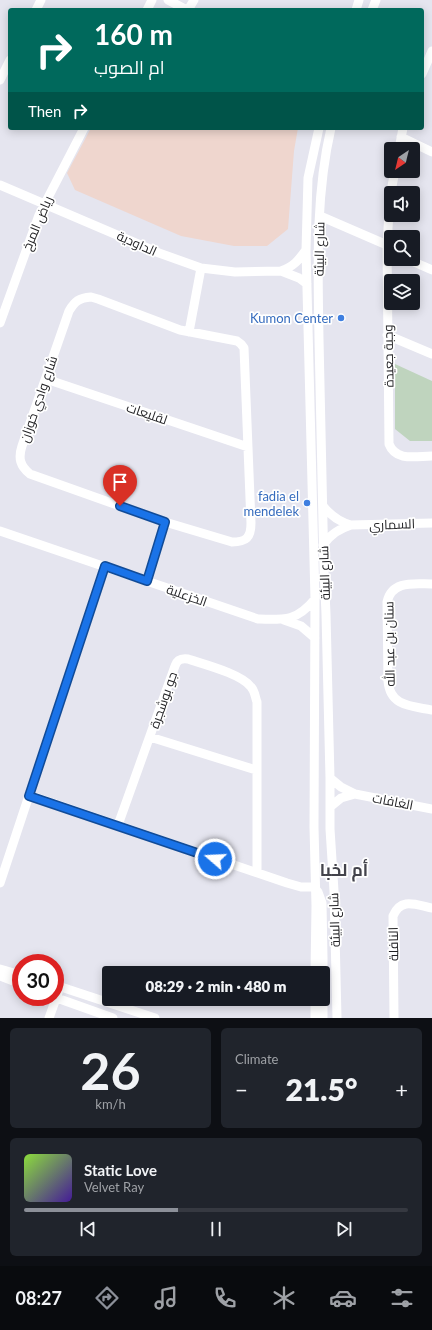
<!DOCTYPE html>
<meta charset="utf-8">
<style>
:root{--surface:#171b24;--page:#20242c;--text:#f1f3f6;--muted:#9ea1a6;--line:#363941;--accent:#8c9099}
body{margin:0;font-family:Lato,Cairo,sans-serif;background:var(--page);color:var(--text);height:100vh;display:flex;flex-direction:column;font-size:15px;white-space:nowrap}
*{box-sizing:border-box;margin:0}
p{font-size:13px;color:var(--muted)}
.icon{flex:none;width:22px;height:22px;fill:none;stroke:currentColor;stroke-width:2;stroke-linecap:round;stroke-linejoin:round}
.map{position:relative;height:1018px;overflow:hidden}
.side{display:flex;flex-direction:column;gap:10px;padding:10px;background:#0d0f14;flex:1}
.side>*{flex:none}
.top-card{position:absolute;left:8px;top:8px;width:416px;height:122px;border-radius:4px;box-shadow:0 2px 10px #0003;background:#00695c;color:#fff;overflow:hidden}
.needle{width:26px;rotate:215deg}
.controls{position:absolute;left:384px;top:142px;display:grid;gap:8px}
.controls a{display:grid;place-items:center;width:36px;height:36px;border-radius:4px;background:var(--surface);box-shadow:0 2px 10px #0003;font-size:20px}
.speed{position:absolute;left:12px;top:954px;display:flex;gap:8px;font-size:20px;font-weight:700;text-align:center}
.speed>*{display:grid;place-content:center;width:52px;height:52px;border-radius:50%;background:var(--surface);box-shadow:0 2px 10px #0003;line-height:1}
.speed .limit{border:6px solid #d22;background:#fff;color:#111}
.pin{position:absolute;display:grid;place-items:center;width:34px;height:34px;color:#fff;margin:-41px -17px;border-radius:50% 50% 50% 0;rotate:-45deg;box-shadow:0 0 4px #0007}
.pin .icon{rotate:45deg}
.me{position:absolute;width:44px;margin:-22px;rotate:289deg;stroke-linejoin:round;filter:drop-shadow(0 0 3px #0008)}
.turn{display:flex;align-items:center;gap:14px;height:84px;padding:0 20px;font-size:18px}
.turn .icon{width:52px;height:52px;stroke-width:2.5}
.turn b{display:block;font-size:28px;line-height:34px}
.then{display:flex;align-items:center;height:38px;padding:0 20px;background:#0003;gap:8px;font-size:15px}
.big{font-size:30px;font-weight:800;line-height:1.1}
.side .tile{flex:1;display:flex;flex-direction:column;justify-content:center;gap:6px;min-width:0;padding:0 14px;border-radius:6px;background:var(--page)}
.side .dial{align-items:center;gap:0}
.dial b{font-size:52px;line-height:1}
.song{display:flex;align-items:center;gap:12px}
.cover{width:48px;height:48px;border-radius:6px;background:linear-gradient(135deg,hsl(90 70% 55%),hsl(260 70% 35%))}
.played{height:4px;border-radius:2px;background:linear-gradient(90deg,var(--accent) 40%,var(--line) 40%)}
.keys{display:flex;justify-content:space-around;direction:ltr}
.heat{display:flex;justify-content:space-between;align-items:center;font-size:22px;direction:ltr}
.side .tiles{flex:1;display:grid;gap:10px;grid-template-columns:1fr 1fr}
.tile:last-child{grid-column:span 2}
.trip{position:absolute;left:102px;top:966px;width:228px;height:40px;border-radius:4px;background:var(--surface);box-shadow:0 2px 10px #0003;font-weight:800;line-height:40px;text-align:center}
.tab-bar{display:flex;height:64px;justify-content:space-around;align-items:center;background:#090b0e;color:var(--muted)}
.tab-bar .icon{width:28px;height:28px}
.tab-bar .active{color:var(--accent)}
.tab-bar b{font-size:18px;color:var(--text)}
.map>svg:first-child{display:block}
</style>
<div class="map">
<svg width="432" height="1018" viewBox="0 0 432 1018">
<rect width="100%" height="100%" fill="#e5e5ef"/>
<path fill="#efd6ce" d="M 91,128 L 298,128 L 294,151 L 288,229 L 267,246 L 234,246 L 181,236 L 75,190 L 67,173 Z"/>
<path fill="#bfd4be" d="M 395,364 L 432,381 L 432,441 L 410,441 L 395,429 Z"/>
<g fill="none" stroke-linecap="round" stroke-linejoin="round">
<path stroke="#fff" stroke-width="9" d="M 168,0 L 187,10
M 36,10 L 41,0
M 147,10 L 152,0
M 188,10 L 194,0
M 356,10 L 359,0
M 372,10 L 376,0
M 422,74 L 432,51
M 0,80 L 10,60
M 331,128 C 315,197 318,269 319,339 C 321,416 323,493 324,570 L 326,614 L 330,778 L 330,829 L 334,891 L 337,1018
M 401,137 L 432,152
M 399,149 L 403,128
M 395,171 L 390,196 L 387,245 L 389,444 C 396,462 417,456 432,456
M 0,185 L 159,253 L 201,268 L 235,272 L 281,271 L 299,278 L 307,284
M 320,216 L 387,245
M 407,259 L 432,270
M 281,271 C 294,266 298,261 306,250
M 91,297 L 98,299 L 180,330 L 237,341 L 241,344 L 244,348 L 251,523 C 251,538 246,542 232,542 L 165,522 L 30,474 C 20,466 18,458 22,446 L 69,311 C 75,301 79,298 91,297 Z
M 0,323 L 39,215 L 84,128
M 189,332 L 201,268
M 387,335 L 432,354
M 46,379 L 248,447
M 323,506 C 331,516 339,522 351,525
M 0,531 L 258,619 C 285,620 297,621 315,599
M 323,545 C 331,534 339,529 351,525 L 432,523
M 147,581 L 165,522
M 432,584 C 414,584 392,580 387,602 L 388,681 C 390,707 412,706 432,710
M 284,620 L 301,626 L 315,638
M 150,737 L 256,770
M 330,778 L 341,787 L 355,794 L 432,809
M 29,795 L 287,883 L 301,887 L 314,887 L 318,892 L 322,903 L 323,958 L 323,1018
M 330,807 L 341,798 L 355,794
M 118,825 L 175,666 C 177,660 181,658 188,659 C 203,664 242,674 251,687 C 255,691 255,697 257,702 L 257,873
M 0,883 L 105,566
M 0,969 L 21,975
M 315,973 L 316,906 L 314,827 L 315,599 L 306,250 L 308,178 L 319,128
M 0,976 L 21,984
M 55,985 L 155,1018
M 54,997 L 113,1018
M 49,1018 L 58,993
M 315,1018 L 315,999
M 394,1018 L 393,916 C 401,897 416,905 432,908"/>
</g>
<g fill="none" stroke-linecap="round" stroke-linejoin="round">
<defs>
<path id="route" d="M 120,506 L 165,522 L 147,581 L 105,566 L 29,796 L 215,859"/>
</defs>
<use href="#route" stroke="#114b97" stroke-width="10"/>
<use href="#route" stroke="#1a73e8" stroke-width="7"/>
</g>
<g fill="#3f7fe0" stroke="#fff" stroke-width="1.5">
<circle cx="341" cy="318" r="4"/>
<circle cx="307" cy="503" r="4"/>
</g>
<g text-anchor="middle" stroke-width="3.5" stroke-linejoin="round" paint-order="stroke">
<g font-size="13" fill="#232326" stroke="#fff">
<text transform="translate(37 223) rotate(-67)" y="5">رياض المرخ</text>
<text transform="translate(137 243) rotate(24)" y="5">الداودية</text>
<text transform="translate(319 249) rotate(-89)" y="5">شارع البيئة</text>
<text transform="translate(388 356) rotate(-91)" y="5">وجبة جعيدة</text>
<text transform="translate(38 399) rotate(-71)" y="5">شارع وادي خوزان</text>
<text transform="translate(147 413) rotate(19)" y="5">لقليعات</text>
<text transform="translate(392 524) rotate(-2)" y="5">السماري</text>
<text transform="translate(324 573) rotate(-92)" y="5">شارع البيئة</text>
<text transform="translate(187 595) rotate(19)" y="5">الخزعلية</text>
<text transform="translate(389 644) rotate(-91)" y="5">سنان بن عبد الله</text>
<text transform="translate(163 700) rotate(-71)" y="5">جو بوشجرة</text>
<text transform="translate(393 801) rotate(11)" y="5">الغافات</text>
<text transform="translate(334 920) rotate(-92)" y="5">شارع البيئة</text>
<text transform="translate(393 944) rotate(-91)" y="5">النافلة</text>
</g>
<g font-size="13" fill="#366cbe" stroke="#fff" text-anchor="end">
<text x="333" y="323">Kumon Center</text>
<text x="299" y="501">fadia el<tspan x="299" dy="15">mendelek</tspan></text>
</g>
<g font-size="17" font-weight="bold" fill="#43434b" stroke="#fff">
<text x="344" y="876">أم لخبا</text>
</g>
</g>
</svg>
<div class="controls">
<a><svg class="needle" viewBox="-14 -14 28 28"><path d="M0-13l5 13h-10z" fill="#e53935"/><path d="M0 13l5-13h-10z" fill="#9ea1a6"/></svg></a>
<a><svg class="icon" aria-label="sound" viewBox="0 0 24 24"><path d="M4 9h4l5-4v14l-5-4H4zM17 9q2 3 0 6"/></svg></a>
<a><svg class="icon" aria-label="search" viewBox="0 0 24 24"><circle cx="10" cy="10" r="6"/><path d="M15 15l6 6"/></svg></a>
<a><svg class="icon" aria-label="layers" viewBox="0 0 24 24"><path d="M12 4l9 5-9 5-9-5zM3 14l9 5 9-5"/></svg></a>
</div>
<div class="speed"><div class="limit">30</div></div>
<div class="pin" style="left:120px;top:506px;background:#d93025"><svg class="icon" aria-label="arrive" viewBox="0 0 24 24"><path d="M6 21V4h12l-3 4 3 4H6"/></svg></div>
<svg class="me" style="left:215px;top:859px" viewBox="-20 -20 40 40"><circle r="17" fill="#1a73e8" stroke="#fff" stroke-width="3"/><path d="M0-11L8 9 0 5-8 9z" fill="#fff"/></svg>
<div class="trip">08:29 · 2 min · 480 m</div>
<div class="top-card">
<div class="turn"><svg class="icon" aria-label="right" viewBox="0 0 24 24"><path d="M7 20v-9h11M14 6l5 5-5 5"/></svg><div><b>160 m</b>ام الصوب</div></div>
<div class="then">Then<svg class="icon" aria-label="right" viewBox="0 0 24 24"><path d="M7 20v-9h11M14 6l5 5-5 5"/></svg></div>
</div>
</div>
<section class="side">
<div class="tiles">
<div class="tile dial"><b>26</b><p>km/h</p></div>
<div class="tile"><p>Climate</p>
<div class="heat"><a>−</a><b class="big">21.5°</b><a>+</a></div>
</div>
<div class="tile">
<div class="song"><i class="cover"></i><div><b>Static Love</b><p>Velvet Ray</p></div></div>
<div class="played"></div>
<div class="keys"><svg class="icon" aria-label="previous" viewBox="0 0 24 24"><path d="M18 5L8 12l10 7zM5 5v14"/></svg><svg class="icon" aria-label="pause" viewBox="0 0 24 24"><path d="M8 5v14M16 5v14"/></svg><svg class="icon" aria-label="next" viewBox="0 0 24 24"><path d="M6 5l10 7-10 7zM19 5v14"/></svg></div>
</div>
</div>
</section>
<nav class="tab-bar">
<b>08:27</b>
<svg class="icon active" aria-label="directions" viewBox="0 0 24 24"><path d="M12 3l9 9-9 9-9-9zM9 14v-3h6M13 9l2 2-2 2"/></svg>
<svg class="icon" aria-label="music" viewBox="0 0 24 24"><path d="M9 18V5l10-2v13"/><circle cx="6" cy="18" r="3"/><circle cx="16" cy="16" r="3"/></svg>
<svg class="icon" aria-label="phone" viewBox="0 0 24 24"><path d="M5 4h4l2 5-3 2q2 4 5 5l2-3 5 2v4C11 20 4 13 5 4z"/></svg>
<svg class="icon" aria-label="climate" viewBox="0 0 24 24"><path d="M12 3v18M4 7l16 10M4 17L20 7"/></svg>
<svg class="icon" aria-label="car" viewBox="0 0 24 24"><path d="M5 17H2v-5l4-1 3-4h7l3 4 3 1v5h-3M9 17h6M6 11h13"/><circle cx="7" cy="17" r="2"/><circle cx="17" cy="17" r="2"/></svg>
<svg class="icon" aria-label="filters" viewBox="0 0 24 24"><path d="M4 7h16M4 17h16"/><circle cx="9" cy="7" r="2"/><circle cx="15" cy="17" r="2"/></svg>
</nav>
